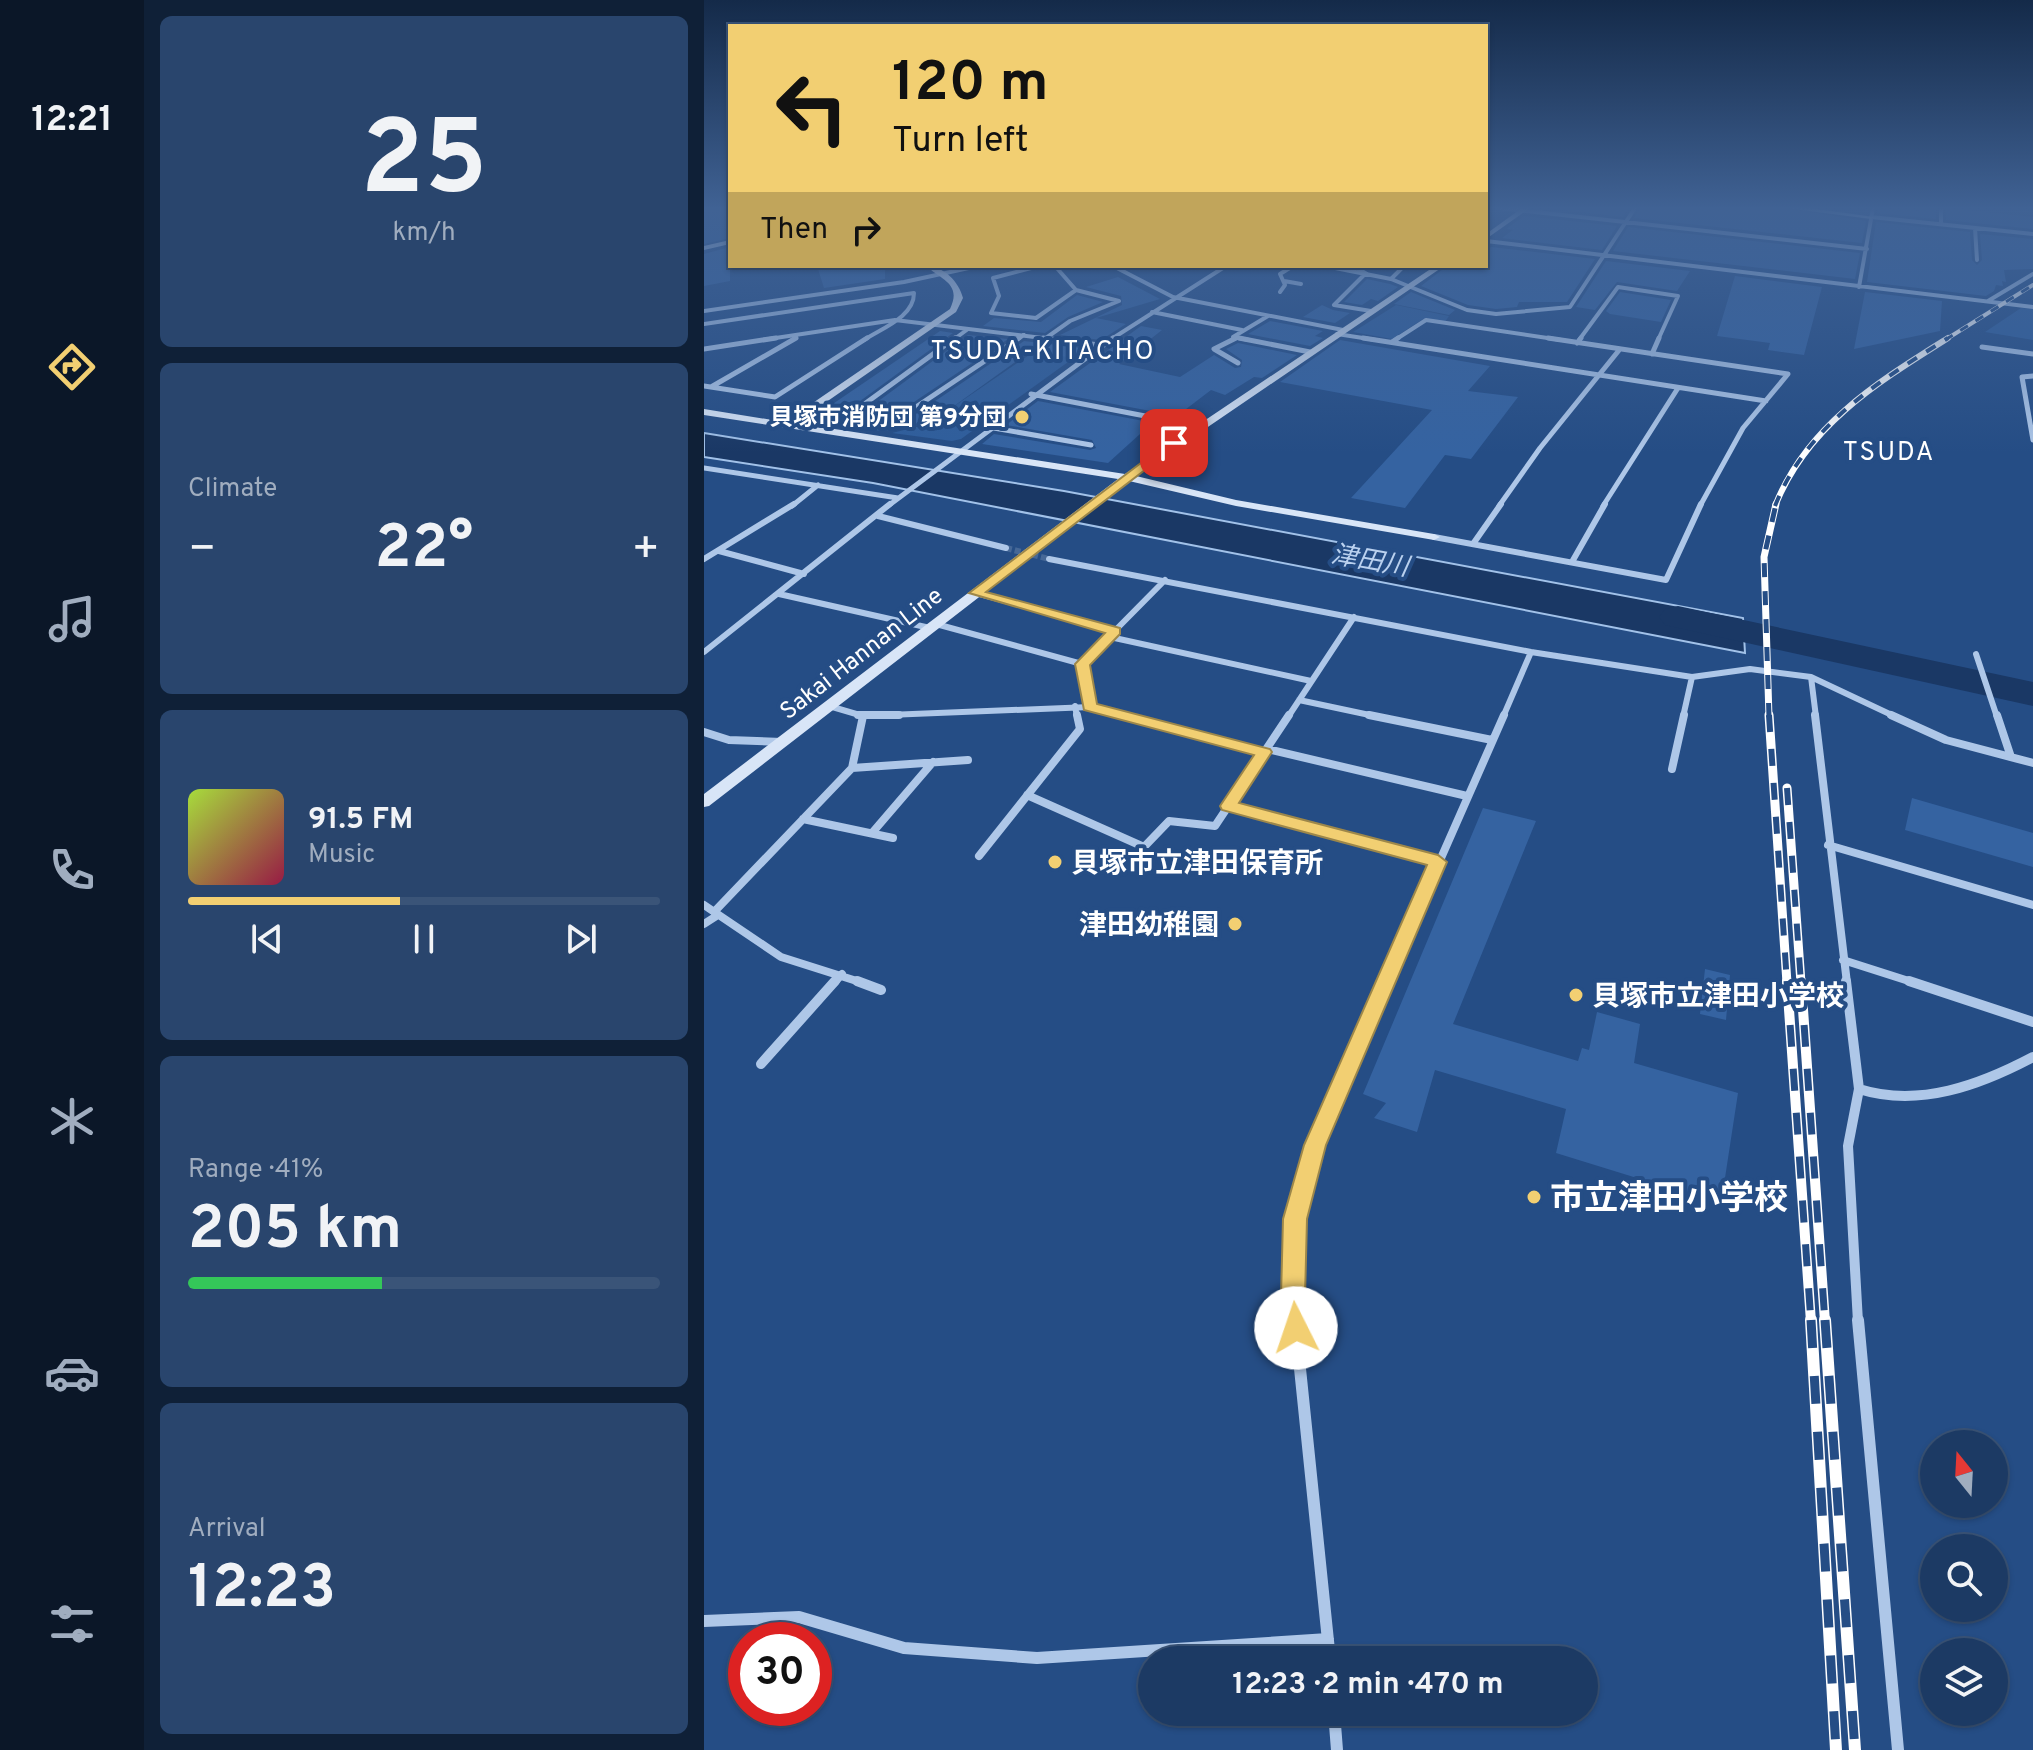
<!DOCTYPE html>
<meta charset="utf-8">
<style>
:root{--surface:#1c3a64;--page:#29456d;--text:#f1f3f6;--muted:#a0adbf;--line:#3a5478;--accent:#f2cf72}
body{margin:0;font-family:Overpass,"Noto Sans JP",sans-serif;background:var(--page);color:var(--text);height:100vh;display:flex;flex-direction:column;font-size:30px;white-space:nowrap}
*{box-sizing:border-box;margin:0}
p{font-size:26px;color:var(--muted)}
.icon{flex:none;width:44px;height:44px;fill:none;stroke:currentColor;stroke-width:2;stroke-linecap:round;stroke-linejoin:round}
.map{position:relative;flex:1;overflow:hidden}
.sheet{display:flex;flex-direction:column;gap:16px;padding:16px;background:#0f2037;width:560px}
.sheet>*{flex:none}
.hud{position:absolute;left:24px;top:24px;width:760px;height:244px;border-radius:0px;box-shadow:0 2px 6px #0004,0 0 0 2px var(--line);background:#f2cf72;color:#111;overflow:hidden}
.needle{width:52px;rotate:342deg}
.controls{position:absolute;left:1216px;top:1430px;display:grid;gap:16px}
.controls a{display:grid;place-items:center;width:88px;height:88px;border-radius:50%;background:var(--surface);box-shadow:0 2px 6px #0004,0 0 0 2px var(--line);font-size:40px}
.speed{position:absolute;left:24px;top:1622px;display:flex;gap:16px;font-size:40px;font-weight:700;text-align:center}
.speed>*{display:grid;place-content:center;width:104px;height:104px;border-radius:50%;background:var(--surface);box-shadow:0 2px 6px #0004,0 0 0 2px var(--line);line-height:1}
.speed .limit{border:12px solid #d22;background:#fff;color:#111}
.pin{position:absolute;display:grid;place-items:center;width:68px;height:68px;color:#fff;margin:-34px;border-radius:16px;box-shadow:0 4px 12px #0006}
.me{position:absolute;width:88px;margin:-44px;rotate:356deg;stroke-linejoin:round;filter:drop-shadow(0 0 6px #0008)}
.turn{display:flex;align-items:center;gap:28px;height:168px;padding:0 32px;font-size:36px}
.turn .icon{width:104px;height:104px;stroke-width:2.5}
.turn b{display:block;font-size:56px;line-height:68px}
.then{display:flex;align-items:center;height:76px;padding:0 32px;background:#0003;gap:16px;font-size:30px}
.big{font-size:60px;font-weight:700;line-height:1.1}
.sheet .tile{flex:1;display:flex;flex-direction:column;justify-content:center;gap:12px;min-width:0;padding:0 28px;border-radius:12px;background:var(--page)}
.sheet .dial{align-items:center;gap:0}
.dial b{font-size:104px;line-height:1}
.song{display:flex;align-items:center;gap:24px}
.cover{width:96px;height:96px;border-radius:12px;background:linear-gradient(135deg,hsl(80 70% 55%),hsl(340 70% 35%))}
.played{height:8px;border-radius:4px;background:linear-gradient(90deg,var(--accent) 45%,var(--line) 45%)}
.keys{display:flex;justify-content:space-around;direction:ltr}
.heat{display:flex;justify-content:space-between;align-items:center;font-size:44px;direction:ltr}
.charge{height:12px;border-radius:6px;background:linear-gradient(90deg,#34c759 41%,var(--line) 0)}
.trip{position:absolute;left:434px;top:1646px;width:460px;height:80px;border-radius:40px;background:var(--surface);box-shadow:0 2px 6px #0004,0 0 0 2px var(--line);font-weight:700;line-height:80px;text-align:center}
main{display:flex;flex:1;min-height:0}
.menu{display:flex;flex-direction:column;width:144px;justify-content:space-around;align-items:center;background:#0b1728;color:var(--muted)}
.menu .icon{width:56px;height:56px}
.menu .active{color:var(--accent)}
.menu b{font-size:36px;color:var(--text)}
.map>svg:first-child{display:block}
</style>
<main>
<nav class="menu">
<b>12:21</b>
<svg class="icon active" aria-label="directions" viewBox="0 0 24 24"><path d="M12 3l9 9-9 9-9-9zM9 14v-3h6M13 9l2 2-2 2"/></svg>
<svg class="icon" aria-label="music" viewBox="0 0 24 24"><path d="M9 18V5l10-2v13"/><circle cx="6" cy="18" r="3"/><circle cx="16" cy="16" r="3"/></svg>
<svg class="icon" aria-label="phone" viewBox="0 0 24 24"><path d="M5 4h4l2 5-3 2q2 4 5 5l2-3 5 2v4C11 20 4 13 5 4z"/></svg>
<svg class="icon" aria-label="climate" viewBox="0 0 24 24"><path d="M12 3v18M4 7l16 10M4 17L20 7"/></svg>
<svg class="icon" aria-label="car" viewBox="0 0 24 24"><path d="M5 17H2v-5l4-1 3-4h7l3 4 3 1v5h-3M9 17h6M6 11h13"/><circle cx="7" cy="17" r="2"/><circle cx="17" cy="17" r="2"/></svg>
<svg class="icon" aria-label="filters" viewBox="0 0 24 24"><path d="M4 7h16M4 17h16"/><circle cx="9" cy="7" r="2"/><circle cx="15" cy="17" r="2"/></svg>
</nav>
<section class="sheet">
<div class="tile dial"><b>25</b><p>km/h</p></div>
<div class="tile"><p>Climate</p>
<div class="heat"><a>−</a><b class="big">22°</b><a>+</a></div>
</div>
<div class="tile">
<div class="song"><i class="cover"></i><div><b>91.5 FM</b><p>Music</p></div></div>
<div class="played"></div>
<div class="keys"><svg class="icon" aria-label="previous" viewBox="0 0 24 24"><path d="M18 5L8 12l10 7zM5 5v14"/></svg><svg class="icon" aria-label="pause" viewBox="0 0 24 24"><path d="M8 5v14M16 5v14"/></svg><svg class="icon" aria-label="next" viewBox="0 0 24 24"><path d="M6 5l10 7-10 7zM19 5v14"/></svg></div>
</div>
<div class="tile"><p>Range · 41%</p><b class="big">205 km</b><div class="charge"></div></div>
<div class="tile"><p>Arrival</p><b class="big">12:23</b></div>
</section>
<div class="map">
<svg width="1329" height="1750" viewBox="0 0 1329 1750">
<rect width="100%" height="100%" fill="#254d85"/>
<path fill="#2f5e9c" d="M 0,208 L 26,208 L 26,238 L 0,244 Z
M 692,305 L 745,316 L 741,322 L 719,319 L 688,339 L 649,332 Z
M 1317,308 L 1329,309 L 1329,340 L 1281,332 Z
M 331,351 L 371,357 L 257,439 L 248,441 L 188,433 L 224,424 Z"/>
<path fill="#1a3865" stroke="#a2c2e9" stroke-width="2" d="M 0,433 L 360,491 L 1039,618 L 1041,653 L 169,483 L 0,457 Z"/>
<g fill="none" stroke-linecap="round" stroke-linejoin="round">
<path stroke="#a2c2e9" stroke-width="4" d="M 649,266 L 663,274"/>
<path fill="#1a3865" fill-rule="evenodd" d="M 974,606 L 1329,682 L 1329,706 L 961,625 L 955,617 L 961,609 Z"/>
</g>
<path fill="#3563a1" d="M 843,208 L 925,208 L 919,217 Z
M 936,208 L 1079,208 L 1162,221 L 1158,243 L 930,218 Z
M 1174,208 L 1215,211 L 1215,208 L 1232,208 L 1232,219 L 1173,213 Z
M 1242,208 L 1329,217 L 1329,229 L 1242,220 Z
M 820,216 L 913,226 L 898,250 L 798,238 L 809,230 L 802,229 Z
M 1172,222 L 1266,232 L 1268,260 L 1273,265 L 1278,260 L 1276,234 L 1329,239 L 1329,269 L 1300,270 L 1302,282 L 1298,281 L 1299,286 L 1292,285 L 1290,291 L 1282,296 L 1163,282 Z
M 924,227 L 1156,253 L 1151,279 L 909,251 Z
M 26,247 L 26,281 L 0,286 L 0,254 Z
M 787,247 L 891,259 L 863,302 L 815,302 L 813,307 L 792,309 L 764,305 L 717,286 L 743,266 L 782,266 L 782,251 Z
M 902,261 L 986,271 L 973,291 L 913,282 L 891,310 L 872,307 Z
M 113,266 L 181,266 L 181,279 L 120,288 Z
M 1031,276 L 1118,287 L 1100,355 L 1064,350 L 1066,343 L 1013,336 Z
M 414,277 L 456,299 L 392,318 L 422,324 L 397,340 L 356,335 L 418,305 L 417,296 L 382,287 Z
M 663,279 L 686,284 L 694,287 L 674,301 L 667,299 L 658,305 L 640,302 Z
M 707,292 L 751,310 L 745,315 L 690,304 Z
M 916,292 L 967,300 L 957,322 L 906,314 L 902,311 Z
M 1161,292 L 1238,301 L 1236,331 L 1150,349 Z
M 373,295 L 399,302 L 364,317 L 341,333 L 279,326 L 290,318 L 337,322 Z
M 618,305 L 629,310 L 646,313 L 631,323 L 599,317 Z
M 566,321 L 619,331 L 611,336 L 619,338 L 606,346 L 544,334 Z
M 437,326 L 458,330 L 415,364 L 476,377 L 510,355 L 531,368 L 537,367 L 538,360 L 522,349 L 534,343 L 593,355 L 558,378 L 550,377 L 521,395 L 507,390 L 473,416 L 346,392 Z
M 236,331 L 249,333 L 152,404 L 150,409 L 154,415 L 185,422 L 209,416 L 320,341 L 385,349 L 373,358 L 325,352 L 225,424 L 178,431 L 110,420 L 119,414 L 114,414 Z
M 264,335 L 304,339 L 204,406 L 185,411 L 165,408 Z
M 636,340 L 786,366 L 764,391 L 814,397 L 767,459 L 741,455 L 701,508 L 647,498 L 728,410 L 576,382 Z
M 334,401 L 461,425 L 446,437 L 436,434 L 404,463 L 278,444 L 290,434 L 386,450 L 392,448 L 388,440 L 302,425 Z
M 1208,798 L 1329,833 L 1329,867 L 1201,830 Z
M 779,808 L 832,821 L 749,1024 L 874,1061 L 878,1048 L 885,1050 L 893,1012 L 936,1024 L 930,1063 L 1034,1093 L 1017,1204 L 852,1153 L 862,1109 L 731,1070 L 713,1132 L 670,1118 L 682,1103 L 659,1094 Z
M 1001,969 L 1026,975 L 1022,1020 L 996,1014 Z"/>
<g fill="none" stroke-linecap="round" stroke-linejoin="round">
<path stroke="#466897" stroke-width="6" stroke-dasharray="6 3" stroke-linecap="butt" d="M 302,548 L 345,559"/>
<path stroke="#aec7e8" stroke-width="4" d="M 796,208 L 1163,249
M 1237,208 L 1237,224
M 1167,217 L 1329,234
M 1271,228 L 1273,260
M 782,241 L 1329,307
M 335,266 L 289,278 L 295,296 L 287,313 L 332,318 L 372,290
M 409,266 L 469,297 L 639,330
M 621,266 L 687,279 L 763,310 L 792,314 L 866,307 L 931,208
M 661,274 L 630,305 L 667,311
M 687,279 L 700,266
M 580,281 L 597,284
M 1155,287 L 1169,208
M 576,292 L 581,285 L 576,274 L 589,266
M 1284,301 L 1329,274
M 0,311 L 200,282 L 274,266
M 448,312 L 538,330
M 0,324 L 210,293 C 210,317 178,328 160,340
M 633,334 L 672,340
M 342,338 L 366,321 L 415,301 L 372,290 L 351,266
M 58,340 L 191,320 L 355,340
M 88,340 L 92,338
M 249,340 L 264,329
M 312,340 L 320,335
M 406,340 L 522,266
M 528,340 L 532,338
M 545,340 L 529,337 L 564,316
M 691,340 L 722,320 L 857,340
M 875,340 L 914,287 L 974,296 L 954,340"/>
<path stroke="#aec7e8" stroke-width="5" d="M 251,338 L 155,408 L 158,412 L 185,417 L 206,411 L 315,338
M 339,338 L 395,345
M 532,338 L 510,349 L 534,363
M 535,338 L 606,352
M 659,338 L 1062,401
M 844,338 L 1084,374 L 1039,428 L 996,506
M 688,342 L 694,338
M 873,343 L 877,338
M 1278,347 L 1329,354
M 0,349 L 72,338
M 948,354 L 955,338
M 1329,376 L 1318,377 L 1329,440
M 0,386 L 71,397 L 163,338
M 7,387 L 92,338
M 327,394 L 493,426
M 284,427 L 387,445
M 0,468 L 194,498
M 88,506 L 114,485
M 184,506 L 409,338
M 795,506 L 836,448 L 916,349
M 899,506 L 974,388"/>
<path stroke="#aec7e8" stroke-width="6" d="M 174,516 L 302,548
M 730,537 L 962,580 L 997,504
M 769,544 L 797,504
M 15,551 L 100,574
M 0,559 L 90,504
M 345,559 L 827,652 L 988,677 L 1046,669 L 1107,677 L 1192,717
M 868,562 L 901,504
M 272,593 L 411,631
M 75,594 L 226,628
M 232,624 L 378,664
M 406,637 L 607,681
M 0,652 L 186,504
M 1272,654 L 1293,717
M 1107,677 L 1112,717
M 595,700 L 675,717
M 125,706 L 159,716 L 386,707 L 423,717
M 371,706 L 373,717
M 386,707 L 378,664 L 461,580
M 584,717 L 650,617
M 799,717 L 827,652
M 979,717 L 988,677"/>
<path stroke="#aec7e8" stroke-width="8" d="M 154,715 L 195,715
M 415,715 L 560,752
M 665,715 L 788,740
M 1111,715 L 1143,983
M 1187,715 L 1242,740 L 1329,763
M 1293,715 L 1307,757
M 0,732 L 25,740 L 78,742
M 563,749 L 763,796
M 148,768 L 264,760
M 968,769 L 980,715
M 323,795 L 440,847 L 465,821 L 511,826 L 585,715
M 524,806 L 734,862
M 99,819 L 189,838
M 168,833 L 229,762
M 1124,845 L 1329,905
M 275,856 L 376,729 L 373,715
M 0,905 L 77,957 L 159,983
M 10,912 L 148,768 L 159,716
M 0,924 L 14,915
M 1139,960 L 1211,983
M 130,983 L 138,974
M 682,983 L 800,715"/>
<path stroke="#aec7e8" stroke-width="10" d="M 153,981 L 177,990
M 1142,981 L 1155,1089 L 1144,1146 L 1154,1322
M 1205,981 L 1329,1022
M 57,1064 L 131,981
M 1155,1089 C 1215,1108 1276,1085 1329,1057
M 592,1322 L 591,1219 L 611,1145 L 683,981"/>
<path stroke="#aec7e8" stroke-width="12" d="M 591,1320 L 626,1660
M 1154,1320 L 1194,1750
M 0,1621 L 95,1617 L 200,1648 L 333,1658 L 624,1639
M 630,1712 L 633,1750"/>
<path fill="#d8e5f7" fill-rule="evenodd" d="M 818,208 L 826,208 L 782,239 L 782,234 Z
M 1082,208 L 1106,208 L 1170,217 L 1167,219 Z
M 26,240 L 26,244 L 0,250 L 0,246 Z
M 222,266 C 240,266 255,282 259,298 L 252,312 L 92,423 L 421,474 L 731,266 L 740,266 L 432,476 L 532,500 L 730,534 L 736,537 L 730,540 L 532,506 L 425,481 L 5,806 L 0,807 L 0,794 L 414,479 L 0,415 L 0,409 L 81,422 L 246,309 C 258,284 238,280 222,266 Z"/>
<defs>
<path id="rail-far5" d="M 1241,340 L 1329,285"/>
<path id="rail-far4" d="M 1071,506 C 1103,425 1174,382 1244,338"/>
<path id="rail-far3" d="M 1065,717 L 1060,557 L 1072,504"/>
<path id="rail-far2" d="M 1065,715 L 1083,983
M 1083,788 L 1097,983"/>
<path id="rail-far1" d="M 1083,981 L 1107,1322
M 1097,981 L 1121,1322"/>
<path id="rail" d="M 1107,1320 L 1132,1750
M 1121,1320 L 1151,1750"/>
</defs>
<use href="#rail-far5" stroke="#fff" stroke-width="4"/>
<use href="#rail-far4" stroke="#fff" stroke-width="6"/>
<use href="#rail-far3" stroke="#fff" stroke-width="7"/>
<use href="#rail-far2" stroke="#fff" stroke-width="9"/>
<use href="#rail-far1" stroke="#fff" stroke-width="10"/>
<use href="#rail" stroke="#fff" stroke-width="12"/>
<use href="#rail-far5" stroke="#254d85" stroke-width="3" stroke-dasharray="9" stroke-linecap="butt"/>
<use href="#rail-far4" stroke="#254d85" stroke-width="4" stroke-dasharray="11" stroke-linecap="butt"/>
<use href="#rail-far3" stroke="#254d85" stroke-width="5" stroke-dasharray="14" stroke-linecap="butt"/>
<use href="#rail-far2" stroke="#254d85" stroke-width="6" stroke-dasharray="17" stroke-linecap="butt"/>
<use href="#rail-far1" stroke="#254d85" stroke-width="7" stroke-dasharray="22" stroke-linecap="butt"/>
<use href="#rail" stroke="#254d85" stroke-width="9" stroke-dasharray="28" stroke-linecap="butt"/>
</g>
<linearGradient id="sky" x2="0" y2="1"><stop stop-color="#142a49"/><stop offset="0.46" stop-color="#406294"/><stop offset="1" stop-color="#406294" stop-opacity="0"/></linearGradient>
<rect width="1329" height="453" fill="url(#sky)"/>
<path fill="#f2cf72" stroke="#9d874a" stroke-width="2" d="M 466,441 L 476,443 L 282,592 L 416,628 L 416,634 L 386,665 L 393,704 L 566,749 L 568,752 L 535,803 L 734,855 L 743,862 L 622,1145 L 603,1219 L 601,1297 L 605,1328 L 601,1337 L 592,1341 L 583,1337 L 577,1297 L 579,1219 L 600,1145 L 723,865 L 518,810 L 516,806 L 550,755 L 380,710 L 371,664 L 401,633 L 265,593 Z"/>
<g fill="#f2cf72" stroke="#254d85" stroke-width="3">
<circle cx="318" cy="417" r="8"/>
<circle cx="351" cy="862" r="8"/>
<circle cx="531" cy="924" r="8"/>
<circle cx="872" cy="995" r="8"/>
<circle cx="830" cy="1197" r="8"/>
</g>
<g text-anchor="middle" stroke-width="8" stroke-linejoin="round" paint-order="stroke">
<g font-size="24" font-weight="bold" fill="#fff" stroke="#254d85" text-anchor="end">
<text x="302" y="425">貝塚市消防団 第9分団</text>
</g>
<g font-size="24" fill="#fff" stroke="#254d85">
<text transform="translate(157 653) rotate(-38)" y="8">Sakai Hannan Line</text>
</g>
<g font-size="26" letter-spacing="2" fill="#fff" stroke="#254d85">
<text x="339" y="359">TSUDA-KITACHO</text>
<text x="1185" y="460">TSUDA</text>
</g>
<g font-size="26" font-style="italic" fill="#bad1ef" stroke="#254d85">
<text transform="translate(666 560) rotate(10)" y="9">津田川</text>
</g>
<g font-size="28" font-weight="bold" fill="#fff" stroke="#254d85" text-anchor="start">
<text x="367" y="872">貝塚市立津田保育所</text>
<text x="515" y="934" text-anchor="end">津田幼稚園</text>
<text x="888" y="1005">貝塚市立津田小学校</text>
</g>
<g font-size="34" font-weight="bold" fill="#fff" stroke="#254d85" text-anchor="start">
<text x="846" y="1209">市立津田小学校</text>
</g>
</g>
</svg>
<div class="controls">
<a><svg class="needle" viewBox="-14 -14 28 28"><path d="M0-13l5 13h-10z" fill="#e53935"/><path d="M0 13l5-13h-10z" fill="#a0adbf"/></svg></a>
<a><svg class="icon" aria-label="search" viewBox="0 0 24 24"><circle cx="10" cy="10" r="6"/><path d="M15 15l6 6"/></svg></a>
<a><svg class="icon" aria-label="layers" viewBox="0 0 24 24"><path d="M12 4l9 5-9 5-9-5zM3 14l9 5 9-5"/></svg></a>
</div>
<div class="speed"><div class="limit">30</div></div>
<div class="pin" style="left:470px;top:443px;background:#d93025"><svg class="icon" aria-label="arrive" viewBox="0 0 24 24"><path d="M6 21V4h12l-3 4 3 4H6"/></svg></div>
<svg class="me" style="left:592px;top:1328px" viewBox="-20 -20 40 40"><circle r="19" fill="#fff"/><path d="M0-13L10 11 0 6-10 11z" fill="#f2cf72"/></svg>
<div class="trip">12:23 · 2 min · 470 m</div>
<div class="hud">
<div class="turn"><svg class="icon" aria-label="left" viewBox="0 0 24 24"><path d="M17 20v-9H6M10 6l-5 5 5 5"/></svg><div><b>120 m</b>Turn left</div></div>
<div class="then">Then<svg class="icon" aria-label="right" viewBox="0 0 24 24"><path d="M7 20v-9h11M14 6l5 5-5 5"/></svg></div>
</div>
</div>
</main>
